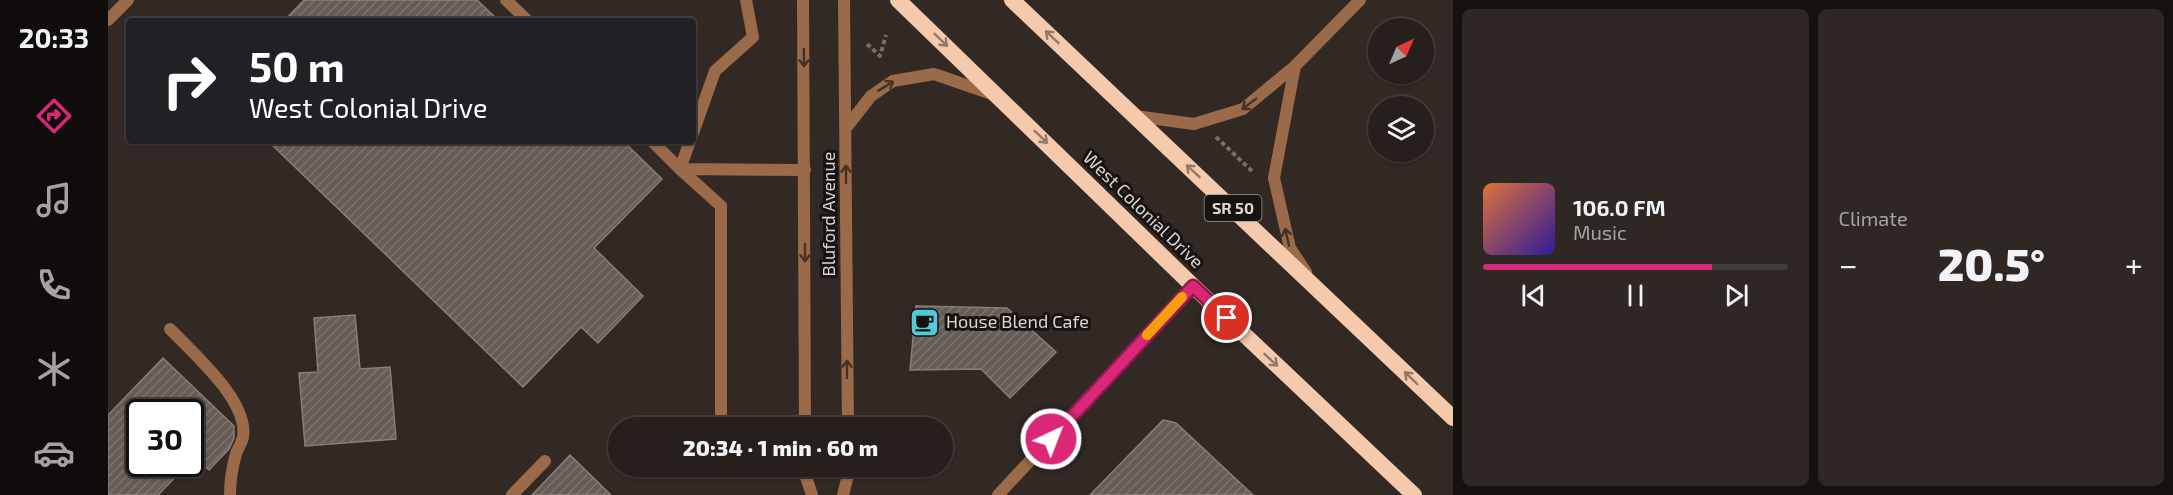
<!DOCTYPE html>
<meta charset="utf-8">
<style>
:root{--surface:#261f1b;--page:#2e2724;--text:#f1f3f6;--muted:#a4a2a3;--line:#423d3a;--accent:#db2777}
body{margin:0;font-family:"Exo 2",sans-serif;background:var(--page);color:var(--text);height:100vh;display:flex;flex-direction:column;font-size:22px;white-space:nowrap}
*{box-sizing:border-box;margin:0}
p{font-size:20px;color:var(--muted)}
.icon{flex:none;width:33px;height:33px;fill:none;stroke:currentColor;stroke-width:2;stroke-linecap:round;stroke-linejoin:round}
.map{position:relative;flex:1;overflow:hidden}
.panel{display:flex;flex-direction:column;gap:9px;padding:9px;background:#15110f;width:720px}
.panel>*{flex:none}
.banner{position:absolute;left:18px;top:18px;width:570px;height:126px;border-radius:6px;box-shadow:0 2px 4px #0004,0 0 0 2px var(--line);background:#202124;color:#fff;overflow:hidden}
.needle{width:39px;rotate:44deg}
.buttons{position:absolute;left:1260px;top:18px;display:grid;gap:12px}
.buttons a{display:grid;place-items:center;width:66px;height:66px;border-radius:50%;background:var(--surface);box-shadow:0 2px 4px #0004,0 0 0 2px var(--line);font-size:30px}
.speed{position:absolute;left:18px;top:399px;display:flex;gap:12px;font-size:30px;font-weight:700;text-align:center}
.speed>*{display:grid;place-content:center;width:78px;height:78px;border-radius:50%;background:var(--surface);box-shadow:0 2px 4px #0004,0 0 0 2px var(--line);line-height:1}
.speed .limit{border:3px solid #111;border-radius:9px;background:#fff;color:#111}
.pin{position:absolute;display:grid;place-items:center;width:51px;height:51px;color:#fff;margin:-26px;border:3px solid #fff;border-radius:50%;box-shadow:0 2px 6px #0007}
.me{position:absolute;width:66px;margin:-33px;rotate:43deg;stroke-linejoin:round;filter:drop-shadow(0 0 4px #0008)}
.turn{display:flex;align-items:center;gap:21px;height:126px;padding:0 24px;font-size:27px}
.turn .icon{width:78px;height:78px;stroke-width:2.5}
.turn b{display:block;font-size:42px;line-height:51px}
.big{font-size:45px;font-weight:800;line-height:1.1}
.panel .widget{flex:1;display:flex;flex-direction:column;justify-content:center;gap:9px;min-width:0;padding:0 21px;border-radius:9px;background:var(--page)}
.song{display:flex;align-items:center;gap:18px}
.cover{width:72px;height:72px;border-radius:9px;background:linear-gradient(135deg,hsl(20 70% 55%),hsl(250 70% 35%))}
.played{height:6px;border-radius:3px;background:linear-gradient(90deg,var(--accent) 75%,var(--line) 75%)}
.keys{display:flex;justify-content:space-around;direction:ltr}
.heat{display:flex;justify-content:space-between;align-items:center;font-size:33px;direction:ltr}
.panel .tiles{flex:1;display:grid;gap:9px;grid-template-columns:repeat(2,1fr)}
.trip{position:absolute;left:500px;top:417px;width:345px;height:60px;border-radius:30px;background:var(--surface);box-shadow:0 2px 4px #0004,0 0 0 2px var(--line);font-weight:800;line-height:60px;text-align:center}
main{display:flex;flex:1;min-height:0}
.tabs{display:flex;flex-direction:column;width:108px;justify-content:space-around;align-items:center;background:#0f0c0b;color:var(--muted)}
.tabs .icon{width:42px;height:42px}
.tabs .current{color:var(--accent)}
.tabs b{font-size:27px;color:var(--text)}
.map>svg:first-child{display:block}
</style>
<main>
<nav class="tabs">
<b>20:33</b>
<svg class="icon current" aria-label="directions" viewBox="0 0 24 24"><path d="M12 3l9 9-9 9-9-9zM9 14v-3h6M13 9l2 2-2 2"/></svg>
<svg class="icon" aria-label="music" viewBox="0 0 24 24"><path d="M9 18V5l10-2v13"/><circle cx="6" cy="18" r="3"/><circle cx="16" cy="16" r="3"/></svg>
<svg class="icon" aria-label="phone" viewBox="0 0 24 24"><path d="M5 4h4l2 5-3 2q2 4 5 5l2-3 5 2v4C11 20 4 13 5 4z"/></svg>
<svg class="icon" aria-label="climate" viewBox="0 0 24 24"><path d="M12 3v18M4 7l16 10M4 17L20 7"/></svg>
<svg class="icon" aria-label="car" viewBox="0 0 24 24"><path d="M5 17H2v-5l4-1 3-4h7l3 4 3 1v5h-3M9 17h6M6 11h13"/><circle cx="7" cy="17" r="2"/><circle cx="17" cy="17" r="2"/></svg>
</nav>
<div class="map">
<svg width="1345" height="495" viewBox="0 0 1345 495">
<defs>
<pattern id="building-hatch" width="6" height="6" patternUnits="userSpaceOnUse" patternTransform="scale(1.5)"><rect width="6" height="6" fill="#675d57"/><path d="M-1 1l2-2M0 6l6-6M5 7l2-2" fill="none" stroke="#7c746e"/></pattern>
</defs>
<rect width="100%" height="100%" fill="#322924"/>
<path fill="url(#building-hatch)" stroke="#897e78" stroke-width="1.5" d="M 196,0 L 369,0 L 391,21 L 176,21 Z
M 160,141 L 515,141 L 554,179 L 486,248 L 535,296 L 490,343 L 473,327 L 415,387 Z
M 808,306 L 899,308 L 948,352 L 902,398 L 873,369 L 802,370 Z
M 247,315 L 252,369 L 282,367 L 288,439 L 197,446 L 191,373 L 210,372 L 206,318 Z
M 55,358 L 126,426 L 126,438 L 121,449 L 101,470 L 82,452 L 82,412 L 32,412 L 32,464 L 80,464 L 50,495 L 0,495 L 0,415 Z
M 1055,420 L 1068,423 L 1145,495 L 982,495 Z
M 462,455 L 503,495 L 424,495 Z"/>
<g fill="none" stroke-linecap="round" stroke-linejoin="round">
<path stroke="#776f6b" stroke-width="4" stroke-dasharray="4.5 3" stroke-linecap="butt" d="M 759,44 L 772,56 L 778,35
M 1108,137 L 1146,173"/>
<path stroke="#9b6b49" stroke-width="12" d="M 398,0 L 420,21
M 0,20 L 20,0
M 1187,66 L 1166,178 L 1182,248 L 1198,272
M 1027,116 L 1086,124 L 1135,109 L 1187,66 L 1252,0
M 585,133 L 607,71 L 645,37 L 638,0
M 544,141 L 572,169 L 697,170
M 582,141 L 572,169 L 613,206 L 613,413
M 62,329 C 85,353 141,401 135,437 C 134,443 130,448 128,454 C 124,468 122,481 122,495
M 404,495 L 437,461"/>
<path stroke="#9b6b49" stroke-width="12" d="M 890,495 L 1085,286"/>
<path stroke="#9b6b49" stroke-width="12" d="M 695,0 L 697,428
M 736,0 L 740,428
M 738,128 L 763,96 L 785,81 L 826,74 L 884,94
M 697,466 L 697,474 L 704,495
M 735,495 L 740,475 L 740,466"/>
<path stroke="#f4c9ac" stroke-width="16" d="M 790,0 L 1085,286 L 1306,495
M 904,0 L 1345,418"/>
</g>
<defs><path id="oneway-shaft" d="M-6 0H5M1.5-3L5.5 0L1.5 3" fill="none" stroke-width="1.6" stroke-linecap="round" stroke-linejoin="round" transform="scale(1.5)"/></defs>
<g stroke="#917766">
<use href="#oneway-shaft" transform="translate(944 37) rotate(-137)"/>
<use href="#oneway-shaft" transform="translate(833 40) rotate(44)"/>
<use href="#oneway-shaft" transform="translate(933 137) rotate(44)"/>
<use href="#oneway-shaft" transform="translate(1085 171) rotate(-137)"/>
<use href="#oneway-shaft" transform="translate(1163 360) rotate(43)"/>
<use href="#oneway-shaft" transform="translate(1303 378) rotate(-136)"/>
</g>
<g stroke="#453224">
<use href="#oneway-shaft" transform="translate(696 58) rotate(89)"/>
<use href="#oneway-shaft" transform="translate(778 86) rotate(-31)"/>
<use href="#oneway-shaft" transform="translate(1141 104) rotate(143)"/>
<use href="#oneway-shaft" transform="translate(738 174) rotate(-90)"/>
<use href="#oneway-shaft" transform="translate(1179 237) rotate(-103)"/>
<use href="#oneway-shaft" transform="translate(697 253) rotate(90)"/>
<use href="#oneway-shaft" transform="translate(739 369) rotate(-90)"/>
</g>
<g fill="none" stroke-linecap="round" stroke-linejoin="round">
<defs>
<path id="route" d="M 943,439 L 1085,286 L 1119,318"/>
</defs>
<use href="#route" stroke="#8e194d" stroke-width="15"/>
<use href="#route" stroke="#db2777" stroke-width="10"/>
<path stroke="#f59e0b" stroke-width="10" d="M 1039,335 L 1074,297"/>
</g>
<defs>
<symbol id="cafe-square" viewBox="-11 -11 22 22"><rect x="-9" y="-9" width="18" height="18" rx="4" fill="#52cbd8" stroke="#171310"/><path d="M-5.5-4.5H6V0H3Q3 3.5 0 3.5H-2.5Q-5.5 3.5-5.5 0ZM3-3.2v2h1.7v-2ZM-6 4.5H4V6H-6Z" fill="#111"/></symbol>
</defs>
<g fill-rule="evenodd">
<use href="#cafe-square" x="800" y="306" width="33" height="33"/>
</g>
<g text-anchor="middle" stroke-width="6" stroke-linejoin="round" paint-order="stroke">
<rect fill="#171310" stroke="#a19c98" stroke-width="1.5" x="1096.5" y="195" width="57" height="26" rx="4.5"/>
<g font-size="16" font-weight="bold" fill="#dcd6d2">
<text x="1125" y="214">SR 50</text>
</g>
<g font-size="18" fill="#dcd6d2" stroke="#171310">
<text transform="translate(1035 210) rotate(44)" y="6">West Colonial Drive</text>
<text transform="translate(721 214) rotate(-90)" y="6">Bluford Avenue</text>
</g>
<g font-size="18" fill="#dcd6d2" stroke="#171310" text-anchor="start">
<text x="838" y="328">House Blend Cafe</text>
</g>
</g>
</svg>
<div class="buttons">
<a><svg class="needle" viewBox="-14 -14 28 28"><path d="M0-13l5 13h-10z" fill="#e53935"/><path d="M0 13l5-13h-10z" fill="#a4a2a3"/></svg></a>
<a><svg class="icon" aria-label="layers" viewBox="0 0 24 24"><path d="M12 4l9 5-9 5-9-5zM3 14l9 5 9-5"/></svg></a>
</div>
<div class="speed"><div class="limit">30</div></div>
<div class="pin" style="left:1119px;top:318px;background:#d93025"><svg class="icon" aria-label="arrive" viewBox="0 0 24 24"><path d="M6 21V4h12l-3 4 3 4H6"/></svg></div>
<svg class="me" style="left:943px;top:439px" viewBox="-20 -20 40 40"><circle r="17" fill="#db2777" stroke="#fff" stroke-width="3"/><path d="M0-11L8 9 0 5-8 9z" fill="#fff"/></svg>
<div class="trip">20:34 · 1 min · 60 m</div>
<div class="banner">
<div class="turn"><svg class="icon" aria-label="right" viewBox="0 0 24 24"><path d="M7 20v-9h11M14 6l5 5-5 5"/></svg><div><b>50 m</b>West Colonial Drive</div></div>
</div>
</div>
<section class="panel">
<div class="tiles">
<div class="widget">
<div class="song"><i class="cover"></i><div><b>106.0 FM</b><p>Music</p></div></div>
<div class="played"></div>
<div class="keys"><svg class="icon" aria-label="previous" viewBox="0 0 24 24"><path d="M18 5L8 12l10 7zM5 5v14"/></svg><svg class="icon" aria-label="pause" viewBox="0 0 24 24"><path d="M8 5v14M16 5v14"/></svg><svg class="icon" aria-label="next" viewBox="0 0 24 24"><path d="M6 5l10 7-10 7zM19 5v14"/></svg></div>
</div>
<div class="widget"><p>Climate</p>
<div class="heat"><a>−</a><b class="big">20.5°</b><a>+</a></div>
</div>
</div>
</section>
</main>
